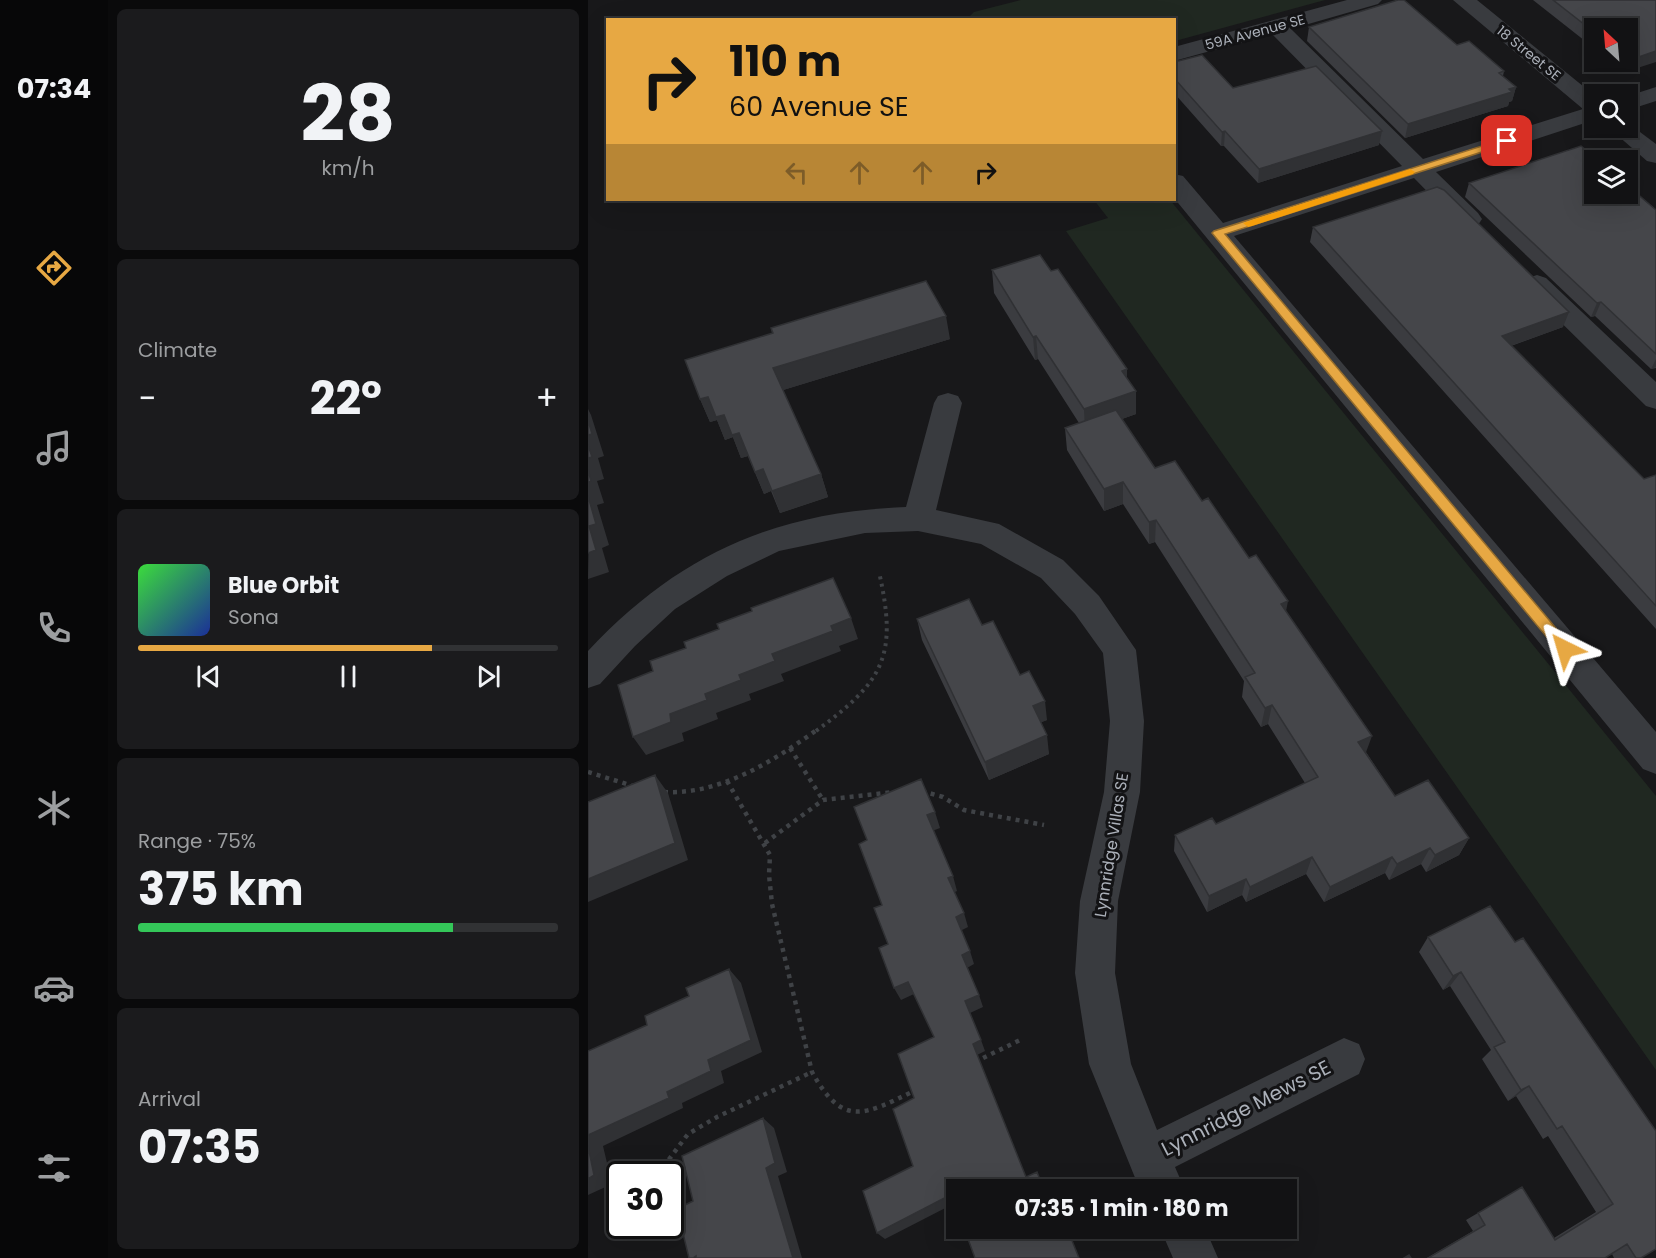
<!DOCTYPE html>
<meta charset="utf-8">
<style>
:root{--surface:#121214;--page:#1b1b1d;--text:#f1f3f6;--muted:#9c9ea0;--line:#313234;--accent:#e7a843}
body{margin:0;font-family:Poppins,sans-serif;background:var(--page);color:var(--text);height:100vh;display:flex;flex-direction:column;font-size:22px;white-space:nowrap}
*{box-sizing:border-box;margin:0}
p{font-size:20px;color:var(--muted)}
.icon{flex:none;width:33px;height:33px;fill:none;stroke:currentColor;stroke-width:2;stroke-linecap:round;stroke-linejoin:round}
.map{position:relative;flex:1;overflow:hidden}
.details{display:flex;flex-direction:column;gap:9px;padding:9px;background:#0a0a0b;width:480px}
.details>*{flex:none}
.guide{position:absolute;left:18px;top:18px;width:570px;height:183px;border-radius:0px;box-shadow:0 6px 24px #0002,0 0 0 2px var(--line);background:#e7a843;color:#111;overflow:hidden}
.needle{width:39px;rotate:334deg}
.fabs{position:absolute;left:996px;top:18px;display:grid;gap:12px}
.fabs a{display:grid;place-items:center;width:54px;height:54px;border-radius:0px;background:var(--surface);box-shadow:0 6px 24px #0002,0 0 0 2px var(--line);font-size:30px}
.speed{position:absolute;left:18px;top:1161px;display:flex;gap:12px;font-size:30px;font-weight:700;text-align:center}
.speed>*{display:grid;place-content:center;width:78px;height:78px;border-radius:50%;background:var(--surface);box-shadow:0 6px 24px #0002,0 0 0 2px var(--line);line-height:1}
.speed .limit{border:3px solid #111;border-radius:9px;background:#fff;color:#111}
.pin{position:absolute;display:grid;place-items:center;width:51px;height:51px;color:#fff;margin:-26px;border-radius:12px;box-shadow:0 3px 9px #0006}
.me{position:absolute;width:66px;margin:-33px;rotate:320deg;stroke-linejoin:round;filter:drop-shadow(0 0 4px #0008)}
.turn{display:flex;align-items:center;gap:21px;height:126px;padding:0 24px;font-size:27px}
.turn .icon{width:78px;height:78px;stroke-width:2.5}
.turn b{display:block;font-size:42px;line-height:51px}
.lanes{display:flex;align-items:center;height:57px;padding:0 24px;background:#0003;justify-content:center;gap:30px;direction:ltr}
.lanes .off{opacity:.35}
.big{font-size:45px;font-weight:700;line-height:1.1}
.details .widget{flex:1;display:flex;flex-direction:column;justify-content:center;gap:9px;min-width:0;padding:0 21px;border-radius:9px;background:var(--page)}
.details .dial{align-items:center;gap:0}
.dial b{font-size:78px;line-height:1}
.song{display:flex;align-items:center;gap:18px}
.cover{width:72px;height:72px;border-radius:9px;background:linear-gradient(135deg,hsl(120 70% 55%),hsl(230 70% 35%))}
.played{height:6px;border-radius:3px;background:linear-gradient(90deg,var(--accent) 70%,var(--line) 70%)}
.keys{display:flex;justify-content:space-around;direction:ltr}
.heat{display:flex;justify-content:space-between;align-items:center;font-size:33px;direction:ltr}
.charge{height:9px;border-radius:4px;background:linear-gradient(90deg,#34c759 75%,var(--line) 0)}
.trip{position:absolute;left:358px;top:1179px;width:351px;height:60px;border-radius:0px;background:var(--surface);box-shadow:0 6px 24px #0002,0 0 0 2px var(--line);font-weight:700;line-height:60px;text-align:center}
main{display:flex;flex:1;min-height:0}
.menu{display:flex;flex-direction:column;width:108px;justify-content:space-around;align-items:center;background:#070708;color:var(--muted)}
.menu .icon{width:42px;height:42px}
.menu .selected{color:var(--accent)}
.menu b{font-size:27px;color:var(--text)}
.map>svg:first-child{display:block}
</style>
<main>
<nav class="menu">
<b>07:34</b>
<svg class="icon selected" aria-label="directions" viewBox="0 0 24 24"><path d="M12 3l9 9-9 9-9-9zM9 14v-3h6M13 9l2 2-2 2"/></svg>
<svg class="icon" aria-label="music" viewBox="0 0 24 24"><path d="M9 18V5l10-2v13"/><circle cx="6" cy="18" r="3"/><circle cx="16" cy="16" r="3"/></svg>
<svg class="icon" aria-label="phone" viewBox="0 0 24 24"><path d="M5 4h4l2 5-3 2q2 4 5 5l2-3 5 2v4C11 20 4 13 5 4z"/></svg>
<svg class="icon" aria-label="climate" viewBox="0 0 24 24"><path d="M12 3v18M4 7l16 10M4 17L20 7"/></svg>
<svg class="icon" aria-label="car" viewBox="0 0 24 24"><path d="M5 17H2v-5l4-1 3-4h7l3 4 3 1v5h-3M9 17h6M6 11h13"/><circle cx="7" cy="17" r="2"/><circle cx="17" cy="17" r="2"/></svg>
<svg class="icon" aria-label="filters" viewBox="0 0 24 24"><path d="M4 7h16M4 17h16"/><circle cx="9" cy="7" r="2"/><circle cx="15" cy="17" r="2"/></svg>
</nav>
<section class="details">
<div class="widget dial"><b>28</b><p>km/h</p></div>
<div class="widget"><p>Climate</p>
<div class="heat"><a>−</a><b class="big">22°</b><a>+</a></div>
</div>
<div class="widget">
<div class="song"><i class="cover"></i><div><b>Blue Orbit</b><p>Sona</p></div></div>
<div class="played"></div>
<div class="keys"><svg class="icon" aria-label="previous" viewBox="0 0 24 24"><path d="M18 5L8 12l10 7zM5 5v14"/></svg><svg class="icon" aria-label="pause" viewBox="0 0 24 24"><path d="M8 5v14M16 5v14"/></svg><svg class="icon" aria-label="next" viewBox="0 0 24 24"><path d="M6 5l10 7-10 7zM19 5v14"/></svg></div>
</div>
<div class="widget"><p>Range · 75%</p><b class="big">375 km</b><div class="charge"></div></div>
<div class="widget"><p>Arrival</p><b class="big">07:35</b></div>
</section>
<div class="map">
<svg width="1068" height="1258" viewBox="0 0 1068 1258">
<rect width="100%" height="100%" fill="#18181a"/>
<path fill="#202821" d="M 433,0 L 737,0 L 587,41 L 586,20 L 379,19 L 386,12 Z
M 506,200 L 582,200 L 1068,796 L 1068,1070 L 478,231 L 520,218 Z"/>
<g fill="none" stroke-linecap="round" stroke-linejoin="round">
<path stroke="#3f4246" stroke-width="4" stroke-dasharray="3 4.5" stroke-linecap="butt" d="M 228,731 C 296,681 310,656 291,572"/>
<path stroke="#3f4246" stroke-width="4.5" stroke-dasharray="4 5" stroke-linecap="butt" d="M 202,748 L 235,800
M 0,772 L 45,786
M 139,781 L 182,855 L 181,875 L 184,904 L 224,1072 C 255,1128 276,1115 326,1091
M 334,791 L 355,797 L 376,810 L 456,825
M 76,792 C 132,795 186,761 230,729
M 177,843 L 235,800 L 305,792
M 387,1062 L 432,1040
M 70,1174 L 100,1134 L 129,1117 L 224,1072"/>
<path fill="#393b3f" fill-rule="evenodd" d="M 759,0 L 794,0 L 790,4 L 703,29 L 835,159 L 995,109 L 865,0 L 889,0 L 1006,95 L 1006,120 L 848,172 L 890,213 L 894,219 L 890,225 L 881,227 L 872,225 L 826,178 L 646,236 L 1068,732 L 1068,774 L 1055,769 L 586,198 L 586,174 L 595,176 L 635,223 L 814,166 L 684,34 L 586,61 L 586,47 Z
M 1068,87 L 1068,101 L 1040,110 L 1040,96 Z
M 1040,123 L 1068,144 L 1068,163 L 1059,161 L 1021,128 L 1040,128 Z
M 949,275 L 958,278 L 1068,382 L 1068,409 L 1058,406 L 940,290 L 936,284 L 940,278 Z
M 360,393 L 370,396 L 374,403 L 348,510 L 411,524 L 475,560 L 511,596 L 548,650 L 556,721 L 552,792 L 530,901 L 527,973 L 543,1064 L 569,1130 L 756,1038 L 771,1044 L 777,1059 L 771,1074 L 587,1167 L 597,1190 L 552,1190 L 501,1064 L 487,973 L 492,901 L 516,792 L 522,721 L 515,653 L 487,614 L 453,578 L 393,544 L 330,531 L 277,533 L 191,551 L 139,576 L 87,609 L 47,646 L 12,684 L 0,688 L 0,651 C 90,555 186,512 318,507 L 346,403 L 350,396 Z
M 572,1228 L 617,1228 L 630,1258 L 585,1258 Z"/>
</g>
<path fill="#3b3c40" d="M 945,0 L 1068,0 L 1037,72 L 1024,62 L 1040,62 L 1040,28 L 1006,28 L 1006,48 Z
M 721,27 L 916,71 L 915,76 L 928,87 L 924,101 L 921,102 L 920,106 L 817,138 L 719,41 Z
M 586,62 L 645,88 L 791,145 L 670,183 L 636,146 L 633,146 L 586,93 Z
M 881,183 L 1068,210 L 1068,368 L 1063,369 L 1007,316 L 1003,317 L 877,197 Z
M 725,227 L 975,327 L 923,346 L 1056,479 L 1068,475 L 1068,629 L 722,242 Z
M 404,270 L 539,378 L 548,414 L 534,419 L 567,468 L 614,501 L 698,611 L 778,752 L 807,796 L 881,838 L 871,855 L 838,872 L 833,864 L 801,880 L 797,873 L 736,902 L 718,874 L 658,902 L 654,895 L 619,912 L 586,851 L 587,835 L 628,824 L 717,783 L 680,724 L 673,727 L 654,697 L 656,681 L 567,542 L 561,544 L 535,504 L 516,511 L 479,450 L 477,428 L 491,423 L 450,359 L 447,360 L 406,293 Z
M 183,328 L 362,339 L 195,390 L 233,474 L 240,497 L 192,513 L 183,491 L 176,494 L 160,456 L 153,458 L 145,437 L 137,440 L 129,420 L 122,422 L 112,399 L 184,333 Z
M 329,619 L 394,625 L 432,675 L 459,720 L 453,722 L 461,754 L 401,780 L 334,640 Z
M 902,906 L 1053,1258 L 1026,1258 L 1024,1254 L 1017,1258 L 839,1258 L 885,1231 L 878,1220 L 934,1187 L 966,1238 L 1008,1212 L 960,1136 L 955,1139 L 928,1096 L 920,1101 L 894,1059 L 903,1050 L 862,986 L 855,990 L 831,952 L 840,937 Z"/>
<path fill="#303134" d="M 1068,51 L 1068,62 L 1037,72 L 1042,60 Z
M 928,87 L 924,101 L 921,102 L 920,106 L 817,138 L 820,124 Z
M 637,131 L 636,146 L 633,146 L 634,132 Z
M 794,131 L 791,145 L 670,183 L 671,169 Z
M 1013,302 L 1007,316 L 1003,317 L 1009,303 Z
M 981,312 L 975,327 L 908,351 L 914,336 Z
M 358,316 L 362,339 L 192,391 L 185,368 Z
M 448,336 L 450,359 L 447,360 L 445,337 Z
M 1068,359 L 1068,367 L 1063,369 Z
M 539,369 L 539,392 L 534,371 Z
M 548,391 L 548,414 L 497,432 L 496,409 Z
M 120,397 L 136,415 L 145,437 L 137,440 L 129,420 L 122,422 L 112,399 Z
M 0,409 L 3,415 L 16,456 L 10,458 L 16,479 L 9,481 L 16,503 L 9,505 L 21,545 L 14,548 L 21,572 L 0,579 L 1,526 L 0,496 Z
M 151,433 L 160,456 L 153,458 L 144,435 Z
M 175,469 L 183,491 L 176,494 L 167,472 Z
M 233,474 L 240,497 L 192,513 L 184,491 Z
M 535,482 L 535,504 L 516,511 L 516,489 Z
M 568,520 L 567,542 L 561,544 L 561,522 Z
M 700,601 L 696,622 L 693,604 Z
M 263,618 L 270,639 L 251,646 L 253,651 L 193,674 L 196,681 L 161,694 L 163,700 L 128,713 L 130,719 L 94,733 L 96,741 L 58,755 L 45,737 L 82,714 L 184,654 L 243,626 Z
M 457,701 L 459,720 L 447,725 L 445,706 Z
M 684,705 L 680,724 L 673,727 L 677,708 Z
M 459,735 L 461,754 L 401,780 L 397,762 Z
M 784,736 L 777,755 L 770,742 Z
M 67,775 L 80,793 L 100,860 L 0,902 L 0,879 Z
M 347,812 L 352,828 L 344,831 L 339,815 Z
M 881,838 L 871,855 L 838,872 L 847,855 Z
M 842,848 L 833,864 L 801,880 L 809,864 Z
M 724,857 L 718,874 L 658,902 L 662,887 Z
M 804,857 L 797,873 L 736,902 L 742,887 Z
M 365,876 L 369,891 L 365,893 L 360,878 Z
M 658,879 L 654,895 L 619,912 L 621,896 Z
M 376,913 L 380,927 L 372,931 L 368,917 Z
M 382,951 L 386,964 L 379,968 L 374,955 Z
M 141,969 L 153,983 L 174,1052 L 133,1071 L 136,1083 L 94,1103 L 95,1108 L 15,1146 L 24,1184 L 0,1195 L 0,1135 L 79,1092 L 120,1060 Z
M 873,972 L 862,986 L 855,990 L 865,976 Z
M 320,982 L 326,994 L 313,1000 L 306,988 Z
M 391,995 L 395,1007 L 382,1013 L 377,1001 Z
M 393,1040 L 397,1051 L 389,1055 L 385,1044 Z
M 941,1086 L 928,1096 L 920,1101 L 933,1090 Z
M 175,1118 L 186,1128 L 199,1172 L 190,1176 L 214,1258 L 205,1258 L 178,1168 Z
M 364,1194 L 369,1202 L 297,1239 L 289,1233 Z"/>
<path fill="#45464a" stroke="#303134" stroke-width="1.5" d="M 810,0 L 816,0 L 869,45 L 881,41 L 916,71 L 911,73 L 928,87 L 921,89 L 924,92 L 820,124 L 721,27 Z
M 965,0 L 1068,0 L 1068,51 L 1042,60 L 1040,58 L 1040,28 L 1006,28 L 1006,32 Z
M 614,55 L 645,88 L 728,66 L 794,131 L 671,169 L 637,131 L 634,132 L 586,78 L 586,62 Z
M 993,146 L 1010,160 L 1006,160 L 1006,194 L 1040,194 L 1040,186 L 1068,210 L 1068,354 L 1013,302 L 1009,303 L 881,183 Z
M 849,187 L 856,190 L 981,312 L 914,336 L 1056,479 L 1068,475 L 1068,606 L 725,227 Z
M 452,255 L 463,271 L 470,269 L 539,369 L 534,371 L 548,391 L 496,409 L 448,336 L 445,337 L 404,270 Z
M 338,281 L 358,316 L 185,368 L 233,474 L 184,491 L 175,469 L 167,472 L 151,433 L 144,435 L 136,415 L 128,417 L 120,397 L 112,399 L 97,360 L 185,333 L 183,328 Z
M 528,410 L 567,468 L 587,461 L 614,501 L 620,498 L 661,558 L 668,555 L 700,601 L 693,604 L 784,736 L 770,742 L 807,796 L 840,780 L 881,838 L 847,855 L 842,848 L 809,864 L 804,857 L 742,887 L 724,857 L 662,887 L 658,879 L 621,896 L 587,835 L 624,818 L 628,824 L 730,777 L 684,705 L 677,708 L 657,677 L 667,673 L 568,520 L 561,522 L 535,482 L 516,489 L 477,428 Z
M 0,420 L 4,434 L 0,435 Z
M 0,445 L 4,457 L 0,458 Z
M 0,470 L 3,481 L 0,482 Z
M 0,496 L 8,524 L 1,526 L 8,550 L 0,553 Z
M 245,578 L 263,618 L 243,626 L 245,631 L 184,654 L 187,661 L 151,675 L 153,680 L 117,694 L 119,700 L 82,714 L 83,722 L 45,737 L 30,685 L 65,671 L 62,661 L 98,648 L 96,642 L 131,629 L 129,624 L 164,611 L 163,608 Z
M 381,599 L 394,625 L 405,621 L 432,675 L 441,671 L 457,701 L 445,706 L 459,735 L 397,762 L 329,619 Z
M 67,775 L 87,843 L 0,879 L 0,802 Z
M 333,779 L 347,812 L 339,815 L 365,876 L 360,878 L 376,913 L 368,917 L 382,951 L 374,955 L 391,995 L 377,1001 L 393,1040 L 385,1044 L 438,1177 L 449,1172 L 456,1190 L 369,1190 L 369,1209 L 364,1194 L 289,1233 L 275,1191 L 325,1166 L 305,1109 L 326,1098 L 310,1054 L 346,1037 L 320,982 L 306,988 L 291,948 L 300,944 L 286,908 L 294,905 L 271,844 L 279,840 L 266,807 Z
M 902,906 L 927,942 L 935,938 L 1068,1131 L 1068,1249 L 1053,1258 L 1048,1258 L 1039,1244 L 1017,1258 L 840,1258 L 897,1225 L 890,1213 L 934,1187 L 967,1240 L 1025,1204 L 974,1126 L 969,1129 L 941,1086 L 933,1090 L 906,1047 L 917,1042 L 873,972 L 865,976 L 840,937 Z
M 141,969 L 163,1040 L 120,1060 L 123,1071 L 79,1092 L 81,1098 L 0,1135 L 0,1051 L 59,1025 L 57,1016 L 101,996 L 98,988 Z
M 175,1118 L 187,1163 L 178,1168 L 205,1258 L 108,1258 L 108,1256 L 105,1258 L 101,1258 L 89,1209 L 105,1201 L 94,1156 Z
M 0,1146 L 6,1175 L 0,1179 Z
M 376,1228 L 479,1228 L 491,1258 L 387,1258 Z
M 821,1255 L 823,1258 L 816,1258 Z"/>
<path fill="#e7a843" stroke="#966d2c" stroke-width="1.5" d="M 919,138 L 924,141 L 922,143 L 637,234 L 982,645 L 984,649 L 982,653 L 972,653 L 624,233 L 626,231 Z"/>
<path fill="#f59e0b" d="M 822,169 L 827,172 L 825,174 L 664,226 L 660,227 L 655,223 Z"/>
<g text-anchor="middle" stroke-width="6" stroke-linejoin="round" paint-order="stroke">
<g font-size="14" fill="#abb0b9" stroke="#131315">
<text transform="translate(667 32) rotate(-15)" y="5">59A Avenue SE</text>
<text transform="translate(941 53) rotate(39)" y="5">18 Street SE</text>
</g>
<g font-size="16" fill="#abb0b9" stroke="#131315">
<text transform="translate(523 845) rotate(-81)" y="6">Lynnridge Villas SE</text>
</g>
<g font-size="20" fill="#abb0b9" stroke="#131315">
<text transform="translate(658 1108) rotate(-27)" y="7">Lynnridge Mews SE</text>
</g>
</g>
</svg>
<div class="fabs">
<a><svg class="needle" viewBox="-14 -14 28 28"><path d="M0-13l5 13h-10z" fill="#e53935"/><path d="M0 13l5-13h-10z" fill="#9c9ea0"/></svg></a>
<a><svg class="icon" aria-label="search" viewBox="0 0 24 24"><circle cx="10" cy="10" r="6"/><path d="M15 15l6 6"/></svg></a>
<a><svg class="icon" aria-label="layers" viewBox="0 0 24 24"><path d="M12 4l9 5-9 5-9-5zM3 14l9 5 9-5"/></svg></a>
</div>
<div class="speed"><div class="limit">30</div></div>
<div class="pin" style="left:919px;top:141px;background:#d93025"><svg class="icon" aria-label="arrive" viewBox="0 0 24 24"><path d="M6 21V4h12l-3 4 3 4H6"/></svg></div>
<svg class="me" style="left:977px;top:649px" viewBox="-20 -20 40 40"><path d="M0-17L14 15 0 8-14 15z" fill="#e7a843" stroke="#fff" stroke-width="4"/></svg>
<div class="trip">07:35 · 1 min · 180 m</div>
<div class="guide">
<div class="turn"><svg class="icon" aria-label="right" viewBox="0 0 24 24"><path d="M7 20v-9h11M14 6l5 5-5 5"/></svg><div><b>110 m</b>60 Avenue SE</div></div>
<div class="lanes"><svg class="icon off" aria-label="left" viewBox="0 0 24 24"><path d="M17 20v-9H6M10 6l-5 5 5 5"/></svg><svg class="icon off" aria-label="ahead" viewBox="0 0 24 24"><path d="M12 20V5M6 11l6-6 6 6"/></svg><svg class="icon off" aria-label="ahead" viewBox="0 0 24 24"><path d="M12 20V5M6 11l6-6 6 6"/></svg><svg class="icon" aria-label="right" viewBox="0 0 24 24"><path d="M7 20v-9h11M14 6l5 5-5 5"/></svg></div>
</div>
</div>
</main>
